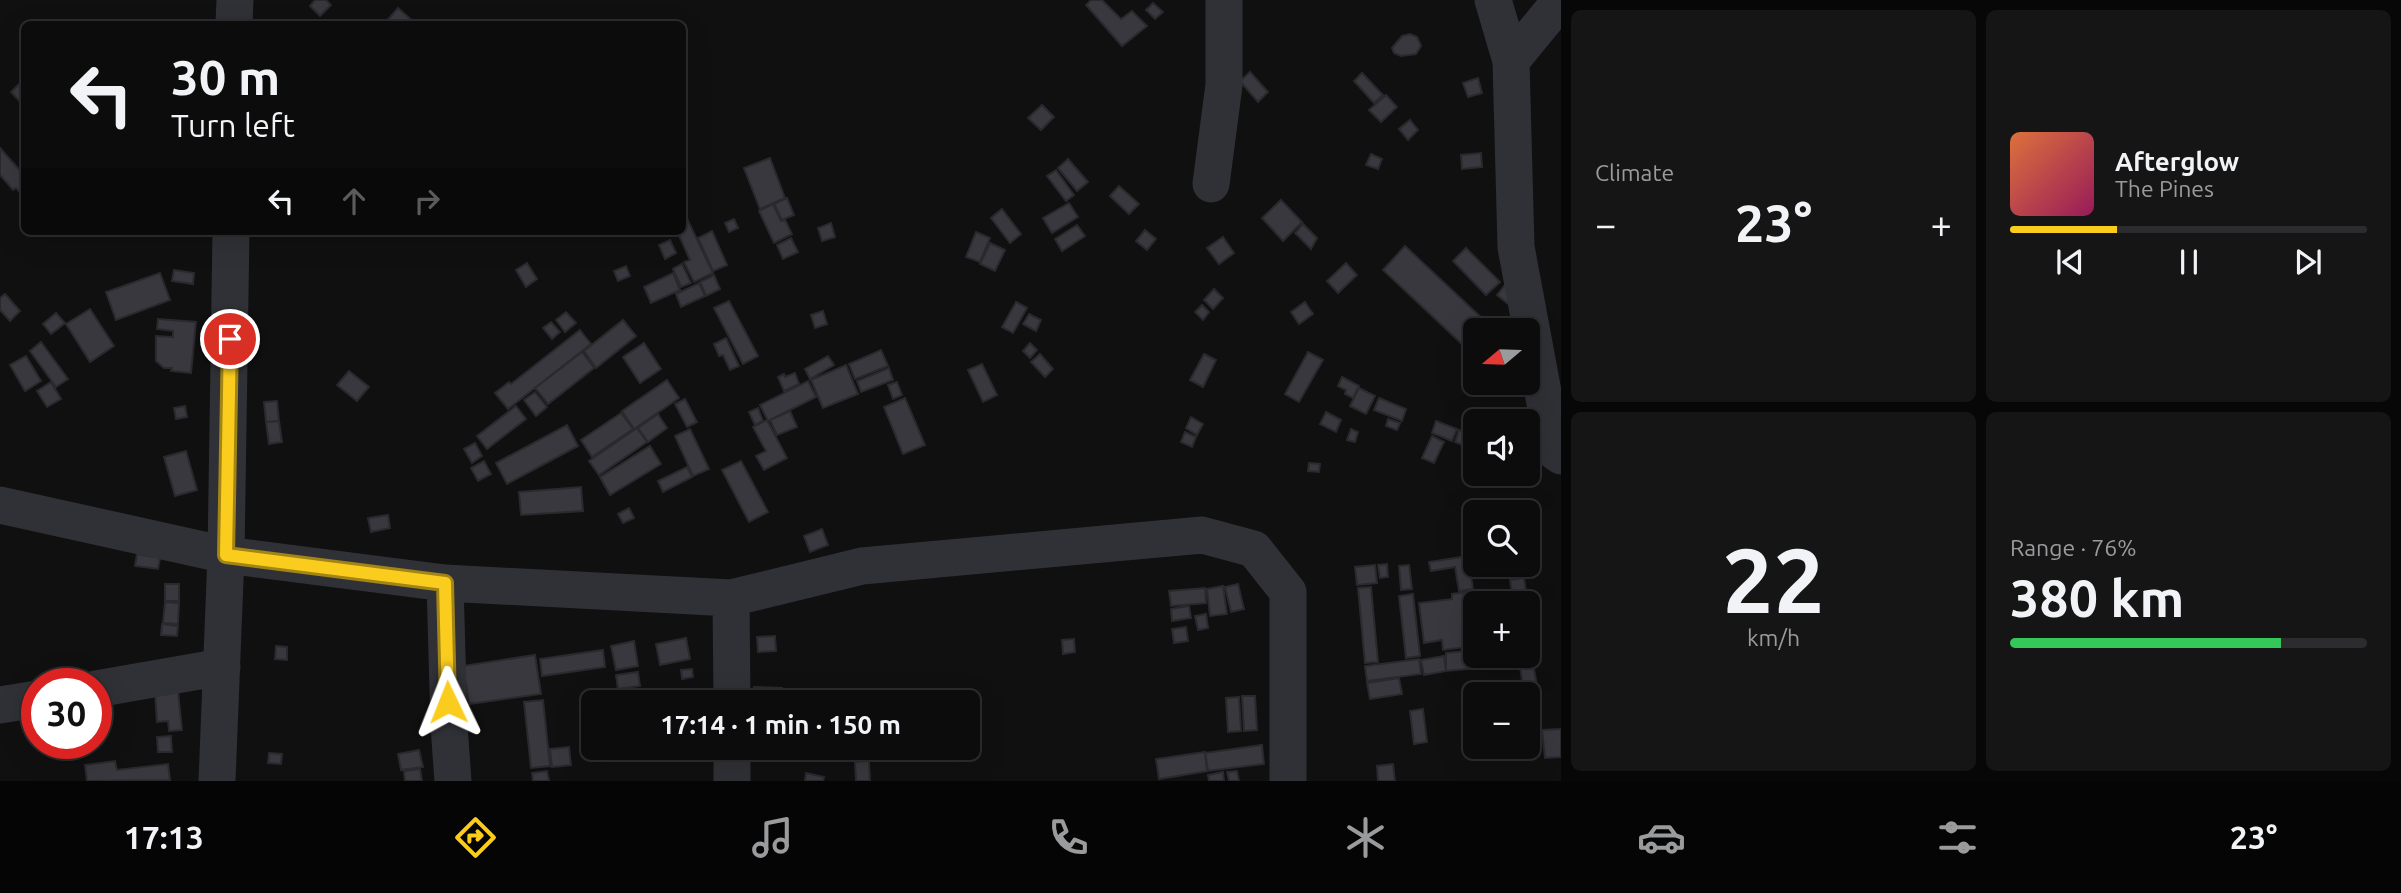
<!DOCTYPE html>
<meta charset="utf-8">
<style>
:root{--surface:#0c0c0d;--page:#151516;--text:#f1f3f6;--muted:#9a9b9d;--line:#2c2c2e;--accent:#facc1e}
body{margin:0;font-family:Ubuntu,sans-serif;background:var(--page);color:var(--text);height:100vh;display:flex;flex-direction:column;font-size:26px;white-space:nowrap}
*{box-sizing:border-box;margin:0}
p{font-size:23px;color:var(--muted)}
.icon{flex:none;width:38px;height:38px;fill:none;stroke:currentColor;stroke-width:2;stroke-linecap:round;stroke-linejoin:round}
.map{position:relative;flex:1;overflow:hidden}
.sheet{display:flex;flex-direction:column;gap:10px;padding:10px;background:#070707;width:840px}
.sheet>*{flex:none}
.banner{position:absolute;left:21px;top:21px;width:665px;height:214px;border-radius:10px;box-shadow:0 7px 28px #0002,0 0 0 2px var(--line);background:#0c0c0d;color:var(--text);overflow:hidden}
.needle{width:46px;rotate:251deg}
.fabs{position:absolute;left:1463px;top:318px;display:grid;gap:14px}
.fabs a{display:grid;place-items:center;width:77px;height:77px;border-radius:10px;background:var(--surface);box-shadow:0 7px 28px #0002,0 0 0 2px var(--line);font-size:35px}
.speed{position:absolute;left:21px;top:668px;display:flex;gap:14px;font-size:35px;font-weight:700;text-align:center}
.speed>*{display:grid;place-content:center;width:91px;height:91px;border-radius:50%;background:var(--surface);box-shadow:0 7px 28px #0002,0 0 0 2px var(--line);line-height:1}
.speed .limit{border:10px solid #d22;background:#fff;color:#111}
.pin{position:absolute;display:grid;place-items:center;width:60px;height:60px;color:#fff;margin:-30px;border:4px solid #fff;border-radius:50%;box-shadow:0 2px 7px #0007}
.me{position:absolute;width:77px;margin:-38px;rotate:358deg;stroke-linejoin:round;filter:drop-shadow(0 0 5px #0008)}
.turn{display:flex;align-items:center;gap:24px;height:147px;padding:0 35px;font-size:32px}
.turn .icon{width:91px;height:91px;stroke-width:2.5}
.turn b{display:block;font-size:49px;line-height:60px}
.lanes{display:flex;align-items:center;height:66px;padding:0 35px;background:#0003;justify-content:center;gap:35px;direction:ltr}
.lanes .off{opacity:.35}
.big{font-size:52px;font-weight:700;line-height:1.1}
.sheet .card{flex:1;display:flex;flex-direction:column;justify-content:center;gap:10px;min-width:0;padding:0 24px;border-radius:10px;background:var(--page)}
.sheet .dial{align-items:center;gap:0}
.dial b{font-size:91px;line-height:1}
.song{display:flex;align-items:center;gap:21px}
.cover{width:84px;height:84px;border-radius:10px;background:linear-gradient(135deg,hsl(20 70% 55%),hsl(330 70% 35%))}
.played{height:7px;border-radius:4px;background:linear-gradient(90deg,var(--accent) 30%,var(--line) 30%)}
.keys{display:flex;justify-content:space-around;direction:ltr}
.heat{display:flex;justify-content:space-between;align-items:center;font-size:38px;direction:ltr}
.charge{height:10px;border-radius:5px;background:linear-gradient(90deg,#34c759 76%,var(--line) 0)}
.sheet .tiles{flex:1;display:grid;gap:10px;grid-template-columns:repeat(2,1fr)}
.trip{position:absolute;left:581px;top:690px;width:399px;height:70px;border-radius:10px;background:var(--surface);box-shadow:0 7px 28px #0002,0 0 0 2px var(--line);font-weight:700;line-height:70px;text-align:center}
.dock{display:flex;height:112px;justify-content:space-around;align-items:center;background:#050505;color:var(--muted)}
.dock .icon{width:49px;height:49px}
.dock .current{color:var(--accent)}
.dock b{font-size:32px;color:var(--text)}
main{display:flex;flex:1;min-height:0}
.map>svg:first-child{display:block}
</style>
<main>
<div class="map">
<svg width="1561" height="781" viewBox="0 0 1561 781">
<rect width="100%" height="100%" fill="#101011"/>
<path fill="#39383e" stroke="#2a292d" stroke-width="2" d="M 315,0 L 326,0 L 331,5 L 320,16 L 310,6 Z
M 1091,0 L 1102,0 L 1121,19 L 1132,11 L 1147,26 L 1122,46 L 1086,5 Z
M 1153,3 L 1163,12 L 1155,19 L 1146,10 Z
M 398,8 L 416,24 L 384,24 Z
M 1410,34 L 1417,37 L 1421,46 L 1416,54 L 1401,56 L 1394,53 L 1392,48 L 1402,36 Z
M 1250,72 L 1268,92 L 1258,102 L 1240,81 Z
M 1362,73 L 1383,95 L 1374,103 L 1354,81 Z
M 1478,78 L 1482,93 L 1468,97 L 1463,83 Z
M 24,79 L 24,106 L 11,92 Z
M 1386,95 L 1397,107 L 1381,122 L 1369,110 Z
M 1042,105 L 1054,117 L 1041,130 L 1028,118 Z
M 1410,120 L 1418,130 L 1408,140 L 1399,129 Z
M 0,148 L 24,175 L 24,197 L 16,188 L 13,190 L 0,175 Z
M 1481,153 L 1482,167 L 1462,169 L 1461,155 Z
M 1371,154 L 1382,159 L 1378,169 L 1366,165 Z
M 770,158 L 785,198 L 760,209 L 744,168 Z
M 1068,159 L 1088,182 L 1077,191 L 1058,168 Z
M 1056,170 L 1074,195 L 1066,201 L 1047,176 Z
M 1119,186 L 1139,204 L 1129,214 L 1110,196 Z
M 787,198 L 794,215 L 782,220 L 774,204 Z
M 1281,200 L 1302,222 L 1283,241 L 1262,218 Z
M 1069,203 L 1078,217 L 1052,233 L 1043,218 Z
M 773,204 L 781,221 L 785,220 L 792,234 L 774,243 L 759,211 Z
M 682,208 L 713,273 L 694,282 L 684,262 L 690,260 L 677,231 L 682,231 Z
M 1002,209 L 1021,234 L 1010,243 L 991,218 Z
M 734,219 L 738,228 L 729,232 L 725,223 Z
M 831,223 L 835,237 L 822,241 L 818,228 Z
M 1303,224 L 1317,238 L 1311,249 L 1295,233 Z
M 1077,225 L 1085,236 L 1062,251 L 1055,239 Z
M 1145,230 L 1156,239 L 1147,250 L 1136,241 Z
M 712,231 L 727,265 L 713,271 L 698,238 Z
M 976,232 L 990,238 L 980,262 L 966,257 Z
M 1223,237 L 1234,253 L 1219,264 L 1207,248 Z
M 791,238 L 798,252 L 783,259 L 777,245 Z
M 670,240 L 676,253 L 665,259 L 659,245 Z
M 990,243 L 1005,250 L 995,271 L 980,264 Z
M 1405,246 L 1484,320 L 1462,344 L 1383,270 Z
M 1466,248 L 1500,282 L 1486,295 L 1453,261 Z
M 527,263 L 537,279 L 526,287 L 516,270 Z
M 1346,263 L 1357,275 L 1338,293 L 1327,281 Z
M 682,264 L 691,283 L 681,287 L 673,269 Z
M 626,266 L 630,276 L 618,281 L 614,271 Z
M 174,270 L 194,273 L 193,284 L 172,281 Z
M 160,273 L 170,300 L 116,320 L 106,292 Z
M 673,273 L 680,290 L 651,303 L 644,287 Z
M 714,275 L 720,289 L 706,296 L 700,282 Z
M 699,283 L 705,296 L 681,307 L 676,294 Z
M 1505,285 L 1512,307 L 1497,295 Z
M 1214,289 L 1223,298 L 1213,309 L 1204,300 Z
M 5,294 L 20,311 L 10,321 L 0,310 L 0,298 Z
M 729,301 L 758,356 L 743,364 L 714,308 Z
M 1016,302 L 1027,308 L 1013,333 L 1002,327 Z
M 1305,302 L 1313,314 L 1299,324 L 1291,312 Z
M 1202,305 L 1209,312 L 1203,320 L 1195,312 Z
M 90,309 L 114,346 L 90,362 L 66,324 Z
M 823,311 L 827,324 L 815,328 L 811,315 Z
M 566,312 L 576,323 L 565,332 L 556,320 Z
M 56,313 L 65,323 L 51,334 L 43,324 Z
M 1029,314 L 1041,320 L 1036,331 L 1023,324 Z
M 158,319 L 196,322 L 191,373 L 171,371 L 172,368 L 164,368 L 156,361 L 156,336 L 173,337 L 173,331 L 157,329 Z
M 623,320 L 636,336 L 596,368 L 584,351 Z
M 551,322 L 560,332 L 552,339 L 543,328 Z
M 580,330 L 591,344 L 508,409 L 495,393 L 509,382 L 511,384 Z
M 726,338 L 739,366 L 730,370 L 723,355 L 719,356 L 714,344 Z
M 41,342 L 68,379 L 56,387 L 30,351 Z
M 644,343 L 661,369 L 640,383 L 623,357 Z
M 1030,343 L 1037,350 L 1030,358 L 1023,351 Z
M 881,350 L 888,366 L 855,379 L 849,364 Z
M 582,352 L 594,368 L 548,404 L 535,388 Z
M 1308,352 L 1323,360 L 1299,402 L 1285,394 Z
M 1040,354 L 1053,369 L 1045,377 L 1031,362 Z
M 1204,354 L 1216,360 L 1203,387 L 1190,380 Z
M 26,356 L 41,381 L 25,391 L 10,365 Z
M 828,356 L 834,365 L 810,379 L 805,369 Z
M 982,364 L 997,395 L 983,402 L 968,370 Z
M 846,365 L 858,394 L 823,408 L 811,380 Z
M 889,368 L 893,380 L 861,392 L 857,381 Z
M 349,371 L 369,387 L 357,401 L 337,385 Z
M 795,373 L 799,384 L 784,391 L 778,377 L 784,374 L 785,377 Z
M 1342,377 L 1359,386 L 1353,398 L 1345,394 L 1346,390 L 1338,386 Z
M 667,380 L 679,398 L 634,429 L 622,411 Z
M 808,381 L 816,397 L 768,421 L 760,405 Z
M 51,382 L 61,399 L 47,407 L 37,391 Z
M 897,382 L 902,395 L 893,399 L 888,385 Z
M 1359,388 L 1375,396 L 1366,414 L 1350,406 Z
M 535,392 L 547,407 L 536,416 L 524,400 Z
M 905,398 L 925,445 L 903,454 L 884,407 Z
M 1379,398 L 1406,409 L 1402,421 L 1374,410 Z
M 685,399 L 697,422 L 687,427 L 675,404 Z
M 277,401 L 279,421 L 266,422 L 264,402 Z
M 185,406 L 187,417 L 176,419 L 174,408 Z
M 516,406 L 526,419 L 487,449 L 477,436 Z
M 758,408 L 763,421 L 755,425 L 749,412 Z
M 790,411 L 797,427 L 777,435 L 770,420 Z
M 1326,412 L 1341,420 L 1336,432 L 1320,424 Z
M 621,413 L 633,429 L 592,457 L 581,440 Z
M 658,414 L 667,428 L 648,442 L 638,428 Z
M 1191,417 L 1203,424 L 1197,435 L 1186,428 Z
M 1388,419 L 1400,423 L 1397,430 L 1386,426 Z
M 767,420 L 787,458 L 764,470 L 756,456 L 766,451 L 753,427 Z
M 279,421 L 282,442 L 269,444 L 266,422 Z
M 1436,421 L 1457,429 L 1452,441 L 1432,433 Z
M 567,425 L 578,446 L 507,484 L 496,463 Z
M 637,428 L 647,442 L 599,475 L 589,461 Z
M 690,429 L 709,469 L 693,476 L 675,436 Z
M 1351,429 L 1358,432 L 1355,442 L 1347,440 Z
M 1459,430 L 1475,436 L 1475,450 L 1455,442 Z
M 1185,432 L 1196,437 L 1192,447 L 1181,442 Z
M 1432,436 L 1444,442 L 1434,463 L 1422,458 Z
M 475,443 L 482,456 L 472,463 L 464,449 Z
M 650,446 L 661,464 L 610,495 L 600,477 Z
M 186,451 L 197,490 L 175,496 L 164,457 Z
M 484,461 L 491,474 L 478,481 L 471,468 Z
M 741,461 L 768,512 L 749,522 L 722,470 Z
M 1309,463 L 1320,464 L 1319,472 L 1308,471 Z
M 687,467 L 692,477 L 663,492 L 658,481 Z
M 581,487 L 583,511 L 521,515 L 519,492 Z
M 629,508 L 634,518 L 623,523 L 618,514 Z
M 388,515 L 390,528 L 371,532 L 368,518 Z
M 822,529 L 828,545 L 810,552 L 804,536 Z
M 137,554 L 160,558 L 158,569 L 135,566 Z
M 1468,556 L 1473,589 L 1459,591 L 1455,567 L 1431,571 L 1429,562 Z
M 1387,564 L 1388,577 L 1380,578 L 1378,565 Z
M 1375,565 L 1377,583 L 1357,585 L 1355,567 Z
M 1409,565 L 1412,589 L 1401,590 L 1399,566 Z
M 1500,565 L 1525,565 L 1526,569 L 1501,572 Z
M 1524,578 L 1526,592 L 1512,593 L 1510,580 Z
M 165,584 L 179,584 L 179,601 L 165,601 Z
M 1238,584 L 1244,609 L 1231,612 L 1225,587 Z
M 1223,586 L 1227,614 L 1210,616 L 1207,589 Z
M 1371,587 L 1378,662 L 1365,663 L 1358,588 Z
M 1205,588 L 1206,603 L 1171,606 L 1169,591 Z
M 1467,592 L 1475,646 L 1443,650 L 1442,640 L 1424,643 L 1419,603 L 1452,599 L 1452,594 Z
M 1413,594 L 1420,656 L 1406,658 L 1399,596 Z
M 165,602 L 179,603 L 178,624 L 163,623 Z
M 1189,606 L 1191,618 L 1172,621 L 1171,609 Z
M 1206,614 L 1208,628 L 1198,630 L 1195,616 Z
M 162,624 L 178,626 L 177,636 L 161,635 Z
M 1186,627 L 1188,641 L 1174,643 L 1172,629 Z
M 775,636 L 776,651 L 758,652 L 757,637 Z
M 686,638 L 690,659 L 660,665 L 656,644 Z
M 1074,639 L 1075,652 L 1063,654 L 1062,640 Z
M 634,641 L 638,666 L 616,670 L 611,646 Z
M 1528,644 L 1531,644 L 1533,663 L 1446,671 L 1446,653 L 1475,650 L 1475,656 L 1528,656 Z
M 276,646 L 287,647 L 287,660 L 275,659 Z
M 603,650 L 605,667 L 542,676 L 540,659 Z
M 535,655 L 541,694 L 469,704 L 463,666 Z
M 1444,656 L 1446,671 L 1424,675 L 1421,660 Z
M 1419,659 L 1421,674 L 1367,681 L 1365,666 Z
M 1533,663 L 1538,692 L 1524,694 L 1520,666 Z
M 692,669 L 693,677 L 682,679 L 681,670 Z
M 638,672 L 640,686 L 618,689 L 616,675 Z
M 1399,678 L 1402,694 L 1370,699 L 1367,683 Z
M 754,687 L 782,688 L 782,702 L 754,702 Z
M 178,691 L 182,730 L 169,731 L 168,721 L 157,722 L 155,692 Z
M 1242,696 L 1255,696 L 1257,730 L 1244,731 Z
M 1239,697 L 1241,731 L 1228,732 L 1226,698 Z
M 543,700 L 550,766 L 531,768 L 524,702 Z
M 974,705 L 974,721 L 968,722 L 968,706 Z
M 1423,709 L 1427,742 L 1414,744 L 1410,711 Z
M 108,710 L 109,720 L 96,721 L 96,711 Z
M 1561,729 L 1561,757 L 1545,758 L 1542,730 Z
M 171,736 L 172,752 L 158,752 L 157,737 Z
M 1262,745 L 1264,764 L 1207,771 L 1205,753 Z
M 569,747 L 571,765 L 552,767 L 550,749 Z
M 603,747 L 622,747 L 623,753 L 605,756 Z
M 757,747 L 770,747 L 769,754 L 757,753 Z
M 830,747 L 867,747 L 865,759 L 830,753 Z
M 419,750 L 423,767 L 401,770 L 398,754 Z
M 1205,752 L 1208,771 L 1159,779 L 1156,759 Z
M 269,753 L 282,754 L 281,764 L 268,763 Z
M 115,761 L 117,770 L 168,764 L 170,780 L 87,781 L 85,765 Z
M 869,761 L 870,781 L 856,781 L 855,762 Z
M 1393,764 L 1395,781 L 1378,781 L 1377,766 Z
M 420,769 L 422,781 L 405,781 L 404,771 Z
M 547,771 L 549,781 L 533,781 L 532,773 Z
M 1237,771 L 1239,781 L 1229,781 L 1227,772 Z
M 1223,772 L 1224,781 L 1209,781 L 1208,775 Z
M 806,773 L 824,777 L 823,781 L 805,781 Z"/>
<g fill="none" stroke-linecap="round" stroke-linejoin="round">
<path stroke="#303136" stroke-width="37" d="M 1493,0 L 1511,61 L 1516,247 L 1554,451 L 1561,456
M 234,24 L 235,0
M 1511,61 L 1561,0
M 1211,184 L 1224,85 L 1224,0
M 0,505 L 226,555 L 445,583 L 731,598 L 862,566 L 1202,535 L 1254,549 L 1288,592 L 1288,781
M 445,583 L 449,726 L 453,781
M 731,598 L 732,702
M 96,689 L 222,667
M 0,705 L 37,699
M 732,747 L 732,781
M 217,781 L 226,555 L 231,231"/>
</g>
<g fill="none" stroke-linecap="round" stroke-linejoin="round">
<defs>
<path id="route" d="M 230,339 L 226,555 L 445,583 L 448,702"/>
</defs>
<use href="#route" stroke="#a28514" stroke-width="18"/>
<use href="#route" stroke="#facc1e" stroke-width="12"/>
</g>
</svg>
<div class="fabs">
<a><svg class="needle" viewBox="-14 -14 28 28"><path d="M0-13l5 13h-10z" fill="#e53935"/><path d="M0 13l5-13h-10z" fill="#9a9b9d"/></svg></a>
<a><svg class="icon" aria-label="sound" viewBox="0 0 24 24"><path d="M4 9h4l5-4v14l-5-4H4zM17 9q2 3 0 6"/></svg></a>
<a><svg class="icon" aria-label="search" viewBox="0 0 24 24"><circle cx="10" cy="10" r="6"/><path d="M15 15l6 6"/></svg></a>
<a>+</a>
<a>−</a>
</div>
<div class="speed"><div class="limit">30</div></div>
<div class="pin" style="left:230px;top:339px;background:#d93025"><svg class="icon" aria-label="arrive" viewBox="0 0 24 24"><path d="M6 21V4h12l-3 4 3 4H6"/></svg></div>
<svg class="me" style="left:448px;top:702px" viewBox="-20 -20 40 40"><path d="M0-17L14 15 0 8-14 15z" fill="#facc1e" stroke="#fff" stroke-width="4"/></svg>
<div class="trip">17:14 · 1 min · 150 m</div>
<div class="banner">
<div class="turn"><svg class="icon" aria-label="left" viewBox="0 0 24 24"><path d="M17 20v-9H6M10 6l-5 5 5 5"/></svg><div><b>30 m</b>Turn left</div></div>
<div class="lanes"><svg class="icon" aria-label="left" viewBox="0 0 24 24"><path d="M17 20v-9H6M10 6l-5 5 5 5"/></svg><svg class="icon off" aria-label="ahead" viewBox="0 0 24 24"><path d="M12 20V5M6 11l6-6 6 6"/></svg><svg class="icon off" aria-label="right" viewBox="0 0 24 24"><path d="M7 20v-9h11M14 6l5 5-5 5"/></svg></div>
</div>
</div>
<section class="sheet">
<div class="tiles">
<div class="card"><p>Climate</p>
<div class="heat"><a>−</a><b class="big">23°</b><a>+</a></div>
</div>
<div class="card">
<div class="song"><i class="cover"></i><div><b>Afterglow</b><p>The Pines</p></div></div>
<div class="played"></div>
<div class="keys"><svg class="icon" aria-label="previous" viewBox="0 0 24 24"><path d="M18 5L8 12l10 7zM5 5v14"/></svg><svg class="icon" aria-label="pause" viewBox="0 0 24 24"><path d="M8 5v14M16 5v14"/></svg><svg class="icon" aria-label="next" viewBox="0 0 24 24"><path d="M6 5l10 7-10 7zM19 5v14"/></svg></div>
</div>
<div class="card dial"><b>22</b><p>km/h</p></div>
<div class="card"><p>Range · 76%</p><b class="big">380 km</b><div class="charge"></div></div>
</div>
</section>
</main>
<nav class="dock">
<b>17:13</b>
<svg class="icon current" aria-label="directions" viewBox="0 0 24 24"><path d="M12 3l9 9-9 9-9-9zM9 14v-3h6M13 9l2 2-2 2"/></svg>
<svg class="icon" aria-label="music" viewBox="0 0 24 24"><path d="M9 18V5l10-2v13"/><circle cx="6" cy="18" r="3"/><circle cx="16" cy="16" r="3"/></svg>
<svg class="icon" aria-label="phone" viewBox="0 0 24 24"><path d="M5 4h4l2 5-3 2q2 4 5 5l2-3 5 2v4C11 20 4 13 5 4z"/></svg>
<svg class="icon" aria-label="climate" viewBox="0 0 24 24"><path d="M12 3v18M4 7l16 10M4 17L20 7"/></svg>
<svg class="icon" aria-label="car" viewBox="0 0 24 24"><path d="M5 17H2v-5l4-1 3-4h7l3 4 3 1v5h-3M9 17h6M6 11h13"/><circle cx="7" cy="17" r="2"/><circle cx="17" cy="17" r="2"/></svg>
<svg class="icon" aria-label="filters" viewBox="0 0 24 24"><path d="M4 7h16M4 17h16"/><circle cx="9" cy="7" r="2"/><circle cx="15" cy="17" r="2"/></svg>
<b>23°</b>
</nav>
